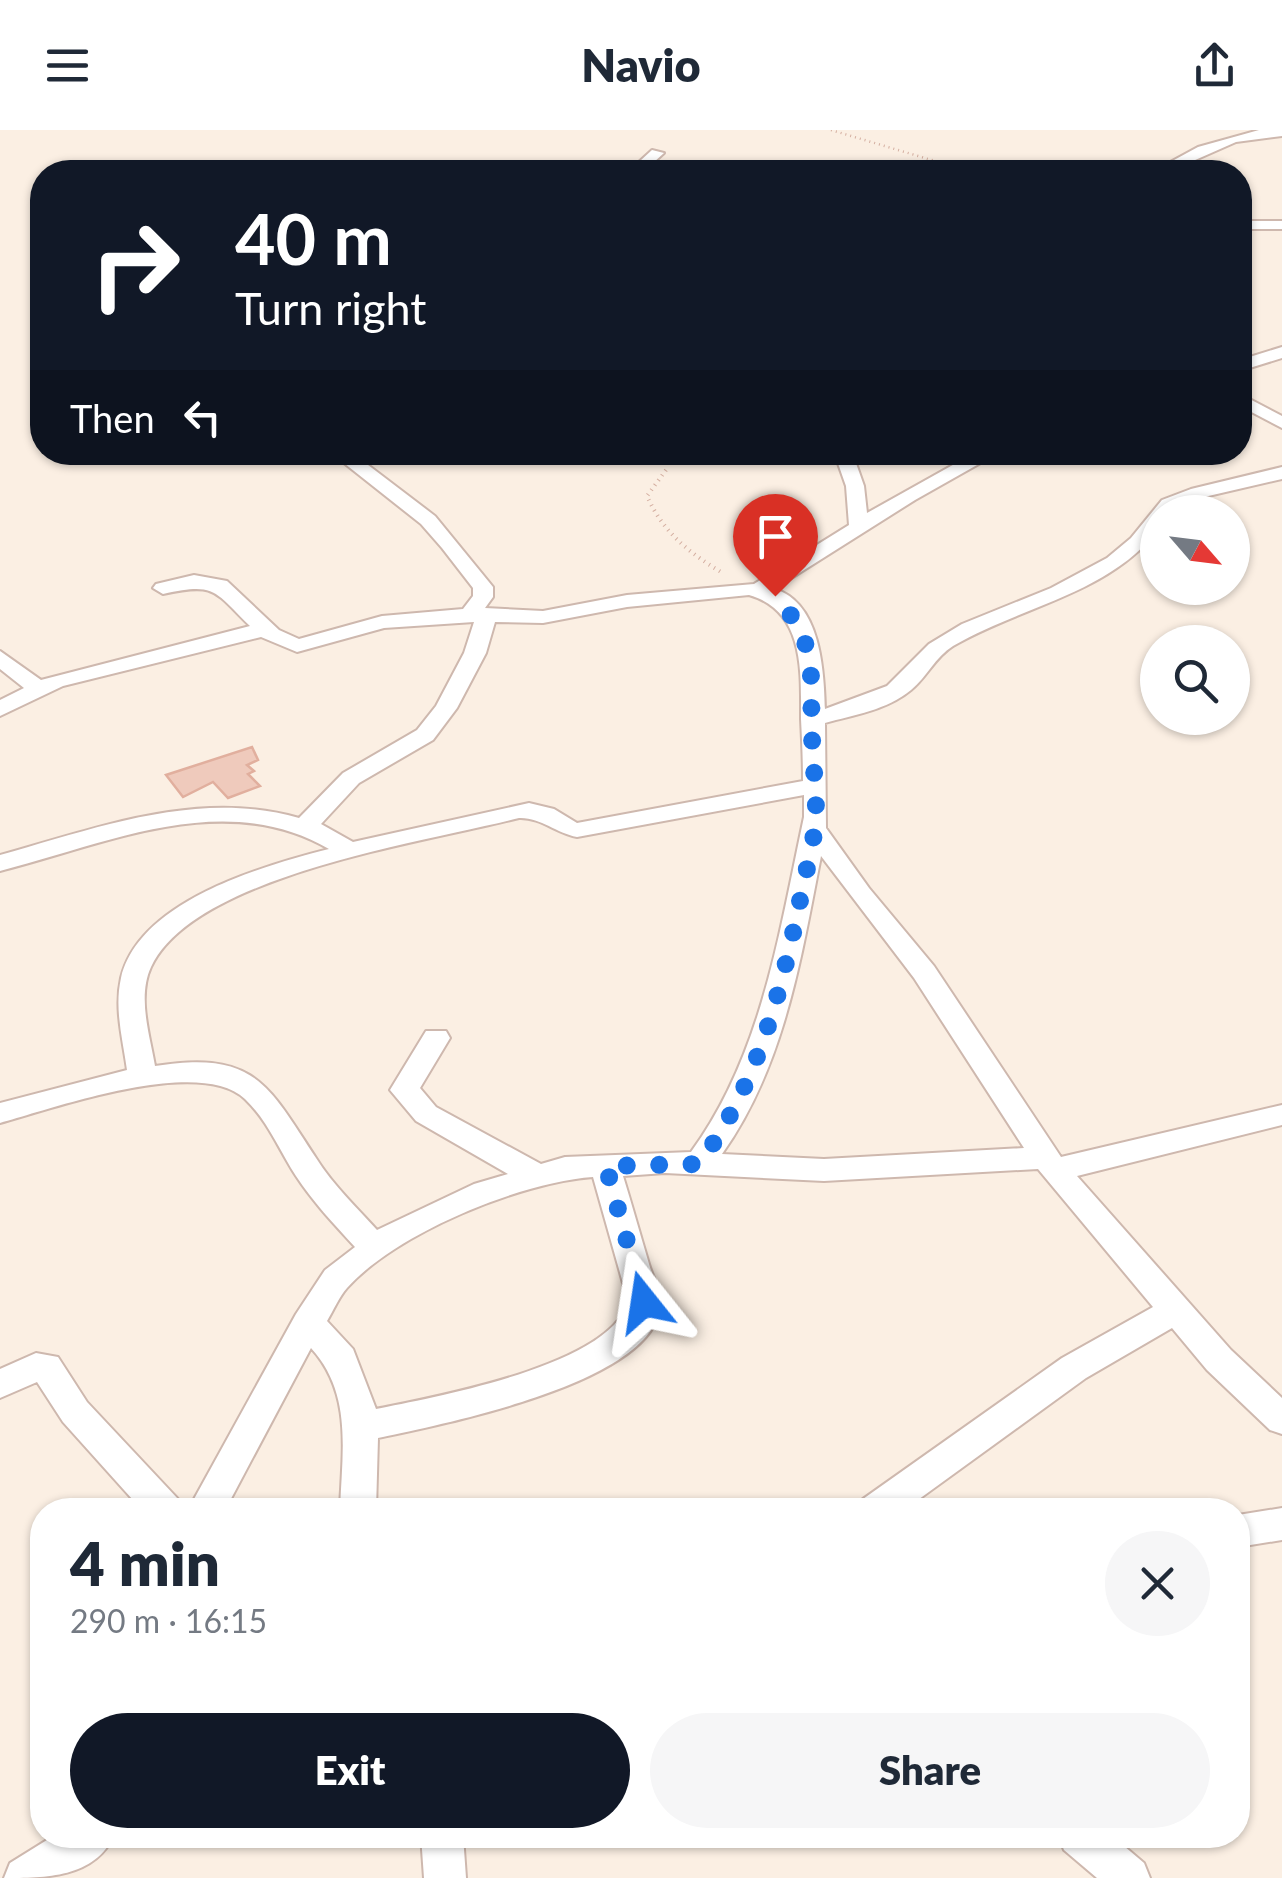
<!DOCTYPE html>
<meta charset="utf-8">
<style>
:root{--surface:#fff;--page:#f6f6f7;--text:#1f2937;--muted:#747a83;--accent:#111827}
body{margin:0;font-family:Lato,sans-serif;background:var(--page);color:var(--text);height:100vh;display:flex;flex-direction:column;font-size:38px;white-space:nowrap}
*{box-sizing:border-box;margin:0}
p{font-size:32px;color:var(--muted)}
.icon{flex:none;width:55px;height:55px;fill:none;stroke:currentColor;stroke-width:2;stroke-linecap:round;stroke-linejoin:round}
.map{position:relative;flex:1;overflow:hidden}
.details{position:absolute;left:30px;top:1368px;width:1220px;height:350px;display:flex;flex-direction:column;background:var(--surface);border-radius:40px;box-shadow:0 2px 8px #0004}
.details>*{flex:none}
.banner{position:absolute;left:30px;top:30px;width:1222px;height:305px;border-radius:40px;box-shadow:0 2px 8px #0004;background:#111827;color:#fff;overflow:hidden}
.needle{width:65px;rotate:118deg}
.tools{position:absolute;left:1140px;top:365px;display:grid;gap:20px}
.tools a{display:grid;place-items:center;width:110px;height:110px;border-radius:50%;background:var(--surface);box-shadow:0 2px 8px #0004;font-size:50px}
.pin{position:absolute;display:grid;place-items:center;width:85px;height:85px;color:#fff;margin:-102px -42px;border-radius:50% 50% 50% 0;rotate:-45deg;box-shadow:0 0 10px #0007}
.pin .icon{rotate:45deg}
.me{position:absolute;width:110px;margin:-55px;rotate:345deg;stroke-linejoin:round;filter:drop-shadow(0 0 8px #0008)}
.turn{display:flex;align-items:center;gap:35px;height:210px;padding:0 40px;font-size:45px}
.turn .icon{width:130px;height:130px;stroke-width:2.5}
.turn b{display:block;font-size:70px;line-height:85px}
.then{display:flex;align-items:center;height:95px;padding:0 40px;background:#0003;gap:20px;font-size:38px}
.round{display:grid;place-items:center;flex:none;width:105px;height:105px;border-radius:52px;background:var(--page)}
.headline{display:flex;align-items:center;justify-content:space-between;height:170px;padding:0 40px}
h1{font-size:60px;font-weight:800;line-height:75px}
.button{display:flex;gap:20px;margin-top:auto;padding:20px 40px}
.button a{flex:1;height:115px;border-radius:60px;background:var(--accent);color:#fff;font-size:40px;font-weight:800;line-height:115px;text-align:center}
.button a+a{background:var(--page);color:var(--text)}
header{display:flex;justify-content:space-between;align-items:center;height:130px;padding:0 40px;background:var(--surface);font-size:45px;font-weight:800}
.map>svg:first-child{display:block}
</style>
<header><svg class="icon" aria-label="menu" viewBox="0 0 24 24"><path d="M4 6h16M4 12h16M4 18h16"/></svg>Navio<svg class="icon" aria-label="share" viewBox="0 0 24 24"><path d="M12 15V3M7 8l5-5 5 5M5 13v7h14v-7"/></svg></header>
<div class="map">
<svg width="1282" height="1748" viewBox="0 0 1282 1748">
<rect width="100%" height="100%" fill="#fbefe3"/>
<!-- building -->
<path fill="#efcabc" stroke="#e1af9e" stroke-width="2.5" d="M252,617L258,630L247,635L254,641L248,644L260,656L228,668L213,652L183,667L166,645Z"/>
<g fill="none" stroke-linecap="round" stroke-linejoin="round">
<!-- minor casing -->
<g stroke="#ceb8ae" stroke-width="4">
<path id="minor" d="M1259,0H1282V6L1236,12L1168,42H1152L1198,17Z
M652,20L664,23L643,42H628Z
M1240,91H1282V99H1240Z
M1282,217V228L1240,241V230Z
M1240,264L1282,286V298L1240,276Z
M330,322H351L435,386L493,457V467L485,478L543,481L627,465L754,454L849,395L846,356L834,322H852L864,356L867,383L976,322H1000L915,370L774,459C821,472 824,542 825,579L887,556L929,514L962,494L1051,458L1107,428L1131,408L1162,370L1191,359L1282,337V349L1204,367L1171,382H1158V400C1107,465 1021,476 953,516C935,527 927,547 911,560C887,580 854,585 825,593L826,698L869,758L934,836L1061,1027L1282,975V995L1077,1046L1231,1220L1282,1268V1304L1270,1300L1207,1240L1172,1198L1086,1248L904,1380H858L863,1369L1062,1228L1153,1177L1038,1039L824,1051L665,1043L623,1046C632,1075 640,1104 649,1134C652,1145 660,1159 660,1171C664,1252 438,1295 378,1308L376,1380H340C342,1322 353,1264 311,1218L225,1380H188L296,1184L325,1140L355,1117C334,1094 313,1072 296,1046C279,1020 268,991 245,969C199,926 55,978 0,993V973L127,940C123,910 114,879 121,848C139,771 262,736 329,719C224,658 107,714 0,741V725C97,698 199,659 299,688L343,643L417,600L436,576L464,523L474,492L384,498L297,522L261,507L63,556L0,586V570L24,558L0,539V521L41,550L250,496C214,461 216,452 163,464L153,458L156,454L194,445L227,451L279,500L299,509L382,486L463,479L473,466V458L442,418L421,394ZM749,465C805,481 801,542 801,589C802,608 803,630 803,651L577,693L554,679L529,673L353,712L321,694L359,653L433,610L457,578L486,523L495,492L543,493L627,477ZM804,665V687C779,803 762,925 691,1022L565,1027L541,1034L436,977L420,958L450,908L446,901H426L390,960L416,991L508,1044L474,1054L377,1100C356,1077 333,1055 316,1028C268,955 255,920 155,936C150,906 137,867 151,837C194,745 426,712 519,688C540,687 556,703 577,707ZM821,726L914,848L1024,1018L824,1029L722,1024C784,937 801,829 821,726ZM593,1047L628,1171C613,1235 435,1267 376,1279L353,1219L327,1191C333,1181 339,1167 347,1158C396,1103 521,1052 593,1047Z
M36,1223L58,1227L87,1272L178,1369L183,1380H142L63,1292L37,1252L0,1268V1239Z
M1282,1378V1410L1238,1417V1385Z
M55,1705H114C95,1748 45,1748 4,1748L10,1733Z
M421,1705H463L466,1748H424Z
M1058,1705H1111L1144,1733L1150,1748H1097L1064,1720Z"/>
</g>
<!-- path-far1 -->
<path stroke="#d4aea0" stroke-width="2.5" stroke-dasharray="1 4" stroke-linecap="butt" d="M831,0L945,34L1008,42"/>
<!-- path -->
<path stroke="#d4aea0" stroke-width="4" stroke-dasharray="1 5" stroke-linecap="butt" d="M666,340L647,366C663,402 688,422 721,442"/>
<!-- minor -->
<use href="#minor" fill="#fff" fill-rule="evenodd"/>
</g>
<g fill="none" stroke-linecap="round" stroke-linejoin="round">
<!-- route -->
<path stroke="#1a73e8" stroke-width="18" stroke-dasharray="0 32.4" d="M644,1172L606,1036L699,1034C758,954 781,862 801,766C806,740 815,710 816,684C816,658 813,633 812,607C809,547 821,515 775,466"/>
</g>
</svg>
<div class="tools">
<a><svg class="needle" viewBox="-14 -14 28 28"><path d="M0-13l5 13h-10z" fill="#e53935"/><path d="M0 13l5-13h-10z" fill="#747a83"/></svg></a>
<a><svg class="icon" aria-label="search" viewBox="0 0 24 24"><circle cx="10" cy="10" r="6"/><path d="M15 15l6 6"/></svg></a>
</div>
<div class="pin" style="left:775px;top:466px;background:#d93025"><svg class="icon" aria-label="arrive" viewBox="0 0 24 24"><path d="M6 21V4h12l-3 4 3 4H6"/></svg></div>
<svg class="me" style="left:644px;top:1172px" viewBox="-20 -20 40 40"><path d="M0-17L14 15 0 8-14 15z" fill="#1a73e8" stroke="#fff" stroke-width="4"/></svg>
<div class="banner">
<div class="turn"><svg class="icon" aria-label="right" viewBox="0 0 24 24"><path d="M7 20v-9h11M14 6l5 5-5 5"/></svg><div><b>40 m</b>Turn right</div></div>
<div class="then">Then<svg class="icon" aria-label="left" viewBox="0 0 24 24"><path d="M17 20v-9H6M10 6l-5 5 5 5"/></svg></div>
</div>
<section class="details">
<div class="headline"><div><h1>4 min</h1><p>290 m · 16:15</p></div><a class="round"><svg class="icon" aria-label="close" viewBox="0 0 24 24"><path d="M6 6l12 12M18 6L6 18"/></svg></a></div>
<div class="button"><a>Exit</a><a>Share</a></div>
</section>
</div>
